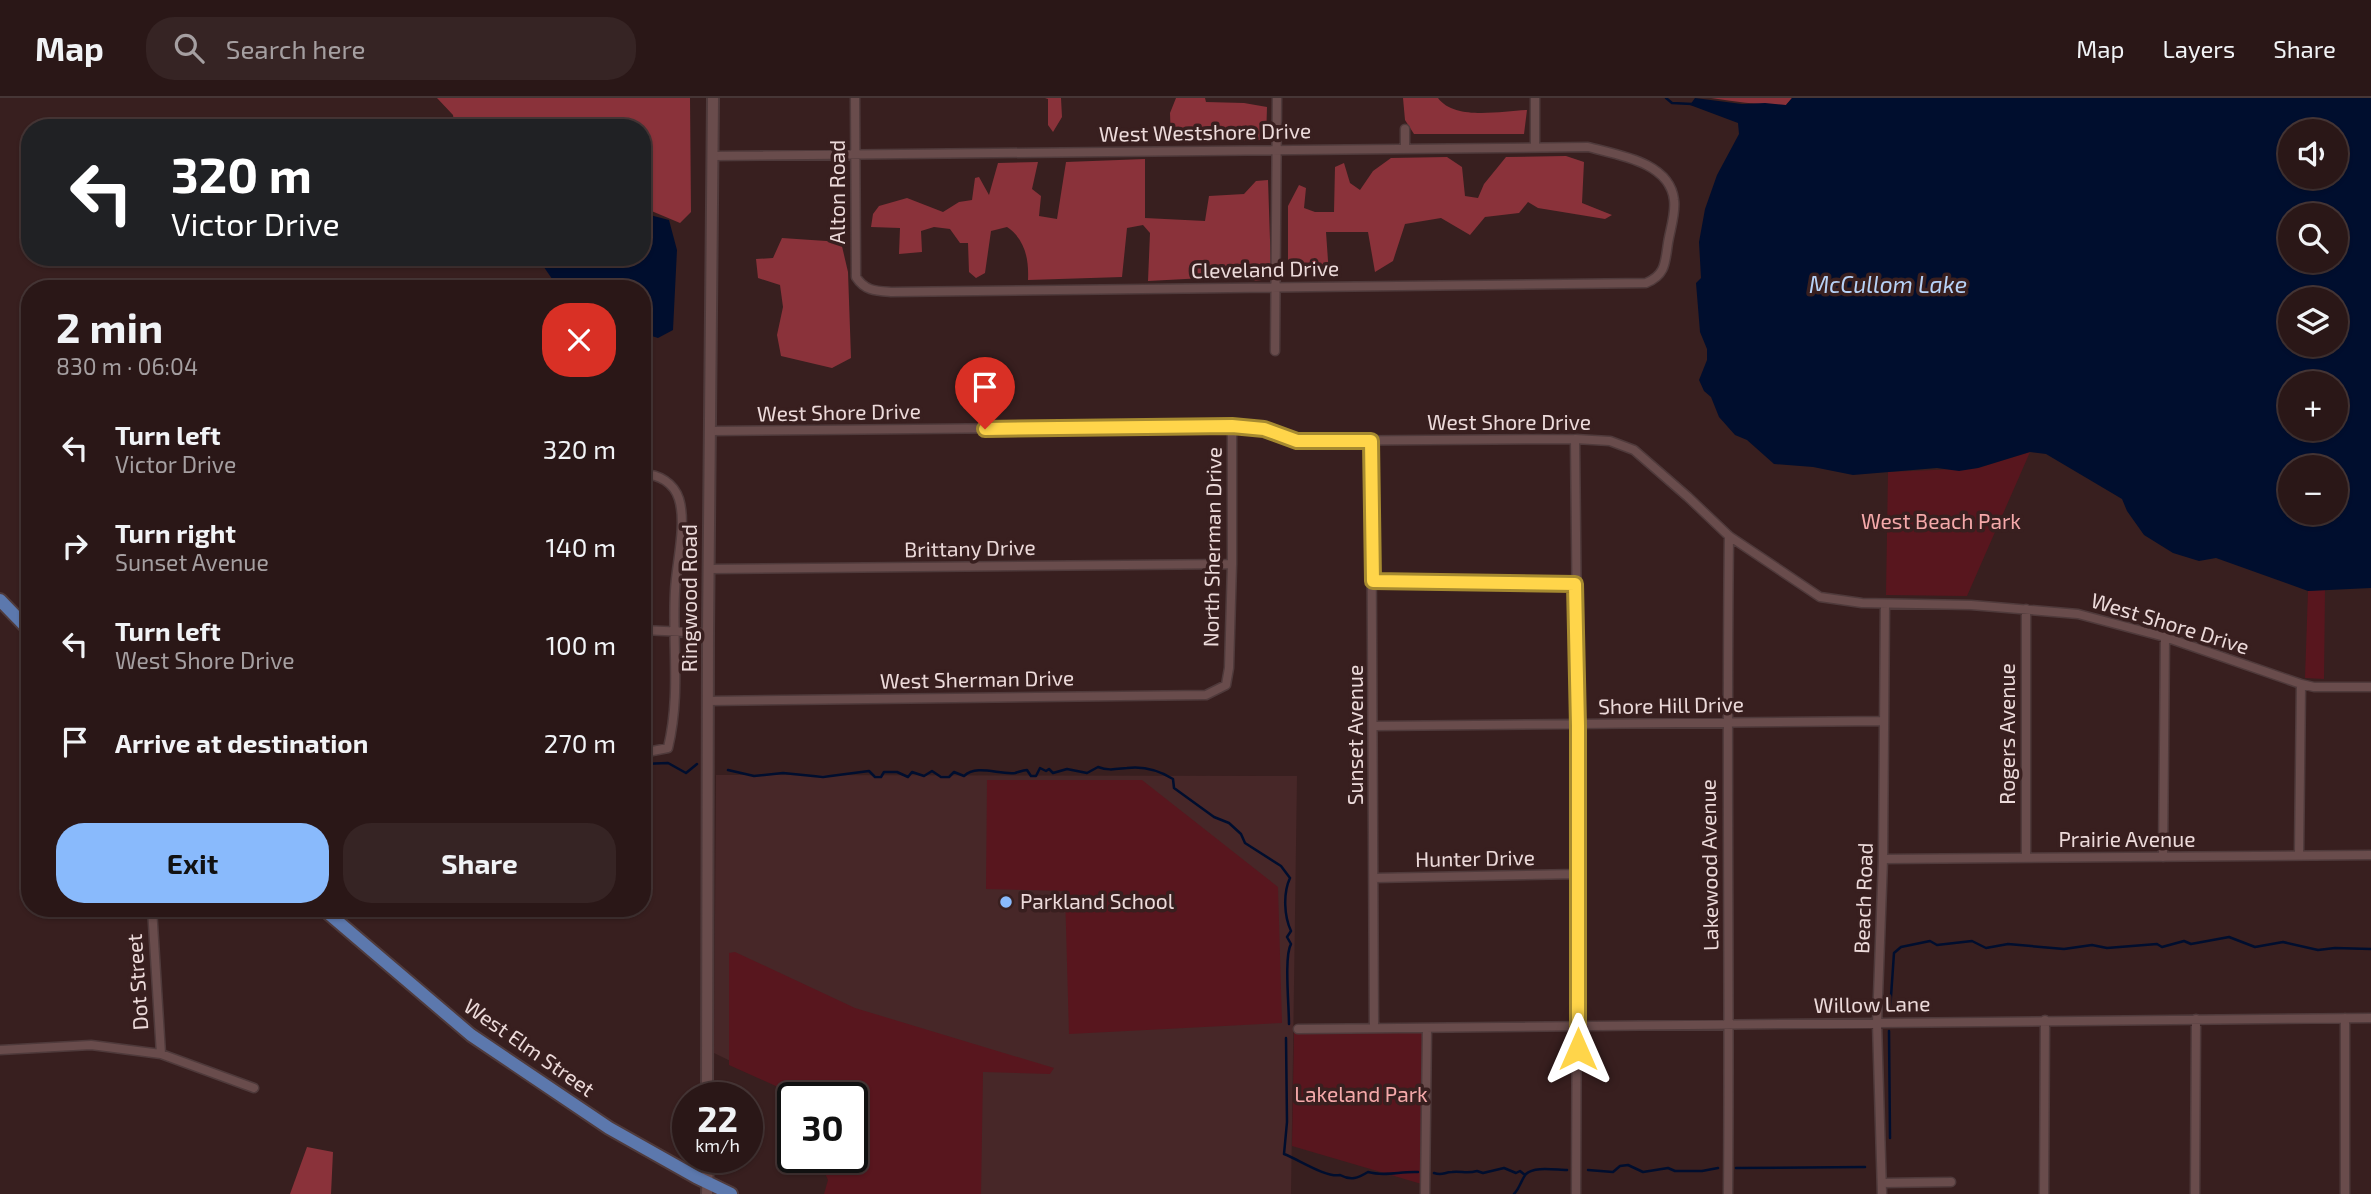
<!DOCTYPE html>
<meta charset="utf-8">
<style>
:root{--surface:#2a1717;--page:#362424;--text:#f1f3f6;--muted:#a59fa1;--line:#463636;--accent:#89bafc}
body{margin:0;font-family:"Exo 2",sans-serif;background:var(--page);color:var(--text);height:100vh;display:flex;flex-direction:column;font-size:26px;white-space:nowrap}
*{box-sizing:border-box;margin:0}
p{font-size:23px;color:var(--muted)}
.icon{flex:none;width:38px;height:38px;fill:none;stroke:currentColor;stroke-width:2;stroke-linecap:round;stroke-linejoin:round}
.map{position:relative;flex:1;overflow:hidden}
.sheet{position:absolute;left:21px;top:182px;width:630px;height:637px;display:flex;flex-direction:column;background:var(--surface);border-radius:28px;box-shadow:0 2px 5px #0004,0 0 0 2px var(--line)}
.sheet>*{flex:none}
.hud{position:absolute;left:21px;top:21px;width:630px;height:147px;border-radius:28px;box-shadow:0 2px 5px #0004,0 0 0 2px var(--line);background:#202124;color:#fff;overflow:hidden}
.buttons{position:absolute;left:2278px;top:21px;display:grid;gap:14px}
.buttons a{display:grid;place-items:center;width:70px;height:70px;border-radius:50%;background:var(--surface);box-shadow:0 2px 5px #0004,0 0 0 2px var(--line);font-size:35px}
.speed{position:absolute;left:672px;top:984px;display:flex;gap:14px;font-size:35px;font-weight:700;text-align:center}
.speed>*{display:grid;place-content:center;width:91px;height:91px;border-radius:50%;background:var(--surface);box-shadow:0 2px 5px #0004,0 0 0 2px var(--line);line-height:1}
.speed small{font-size:18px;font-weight:400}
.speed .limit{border:4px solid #111;border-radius:10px;background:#fff;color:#111}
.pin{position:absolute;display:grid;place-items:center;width:60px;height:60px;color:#fff;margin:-72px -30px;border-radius:50% 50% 50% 0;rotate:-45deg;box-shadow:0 0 7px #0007}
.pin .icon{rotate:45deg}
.me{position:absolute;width:77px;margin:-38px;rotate:0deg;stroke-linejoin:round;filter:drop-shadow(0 0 5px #0008)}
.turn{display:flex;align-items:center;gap:24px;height:147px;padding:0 35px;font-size:32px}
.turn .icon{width:91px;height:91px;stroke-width:2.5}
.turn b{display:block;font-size:49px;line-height:60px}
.round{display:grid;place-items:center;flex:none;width:74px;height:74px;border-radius:28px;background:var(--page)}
.summary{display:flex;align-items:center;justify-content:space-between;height:119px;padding:0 35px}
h1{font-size:42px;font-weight:700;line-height:52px}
.button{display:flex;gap:14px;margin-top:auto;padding:14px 35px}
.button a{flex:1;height:80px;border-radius:28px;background:var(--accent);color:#111;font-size:28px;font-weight:700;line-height:80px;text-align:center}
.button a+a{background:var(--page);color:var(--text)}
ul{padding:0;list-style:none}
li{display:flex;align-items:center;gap:21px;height:98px;padding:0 35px}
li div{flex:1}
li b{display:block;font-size:26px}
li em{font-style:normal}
header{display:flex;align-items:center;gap:42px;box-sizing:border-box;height:98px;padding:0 35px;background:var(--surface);border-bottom:2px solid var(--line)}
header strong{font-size:33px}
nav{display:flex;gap:38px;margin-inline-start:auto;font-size:24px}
.search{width:490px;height:63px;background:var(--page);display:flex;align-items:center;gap:18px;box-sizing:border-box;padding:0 24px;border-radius:28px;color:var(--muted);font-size:26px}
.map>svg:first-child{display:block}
</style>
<header>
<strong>Map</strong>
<div class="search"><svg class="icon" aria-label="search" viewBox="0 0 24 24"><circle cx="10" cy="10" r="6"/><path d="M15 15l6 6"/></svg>Search here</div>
<nav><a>Map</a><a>Layers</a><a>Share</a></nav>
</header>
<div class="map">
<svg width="2371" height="1096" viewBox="0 0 2371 1096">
<rect width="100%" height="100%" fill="#381f1f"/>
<!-- built -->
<path fill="#472728" d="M716,677L1297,678L1291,1096H832L852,1059V999H805L714,955Z"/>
<!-- green -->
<path fill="#58161e" d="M2030,354L1967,498L1886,497L1888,374L1978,370Z
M2325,492L2324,581L2305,580L2308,493Z
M987,682H1142L1278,789L1282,925L1069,936L1065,793L986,791Z
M735,854L855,910L1054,970L1050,976L983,974L981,1096H824L828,1082L823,1071L824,1059H852V999H800L729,967V855Z
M1427,930L1425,1087L1292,1048L1294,931Z"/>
<!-- forest -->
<path fill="#8a323a" d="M437,0H690L691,114L680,125L642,109V30H455L453,17Z
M1045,0H1061L1062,19L1053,34L1048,27V1Z
M1176,0H1205L1206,4L1244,5L1267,9L1266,42L1171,43L1170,15Z
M1403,0H1438C1455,23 1501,13 1527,12L1524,36H1414L1405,22Z
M1711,0H1792L1786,7C1761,7 1736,4 1711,0Z
M1566,58L1584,64L1582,105L1612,117L1605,121L1538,110L1528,104L1519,115L1485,119L1470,137L1441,120L1405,126L1393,163L1375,174L1368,134H1326L1329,177L1288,178V108L1299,87L1306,90L1304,110L1315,114H1334L1335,69L1344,65L1350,85L1360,92L1373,73L1391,60L1447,59L1462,69L1465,98L1478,100L1484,86L1506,59Z
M1145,61V120L1205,123L1209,98L1244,96L1256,83L1268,82L1271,172L1268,181L1255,183L1247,176L1220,175L1204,180L1148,183L1150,135L1143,127L1127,130L1122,179L1028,182C1029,161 1025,141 1007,129L991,133L985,175L976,180L969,174L968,145H960L950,131L934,129L921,133L922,154L899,156L900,130L871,129L873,116L879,108L907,100L943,114L959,104L972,102L975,80L979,79L989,97L998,65L1038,64L1032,91L1041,98L1039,118L1057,121L1066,64Z
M782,140L841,144L848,174L851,260L832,270L781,258L777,237L783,209L780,187L758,180L756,161L773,160Z
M307,1049L333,1054L331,1096H290Z"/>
<!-- water -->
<path fill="#000e2e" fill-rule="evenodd" d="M1695,0L1742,6L1765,5L1786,7L1792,0H2371V490L2308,493L2216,460L2199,463L2173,455L2144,437L2127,413L2122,401L2046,356L2030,354L1978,370L1959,373L1937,370L1853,377L1813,369L1774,366L1747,342L1735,337L1719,319L1711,299L1704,293L1699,282L1707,262V251L1700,234L1696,185L1701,180L1699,144L1705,111L1717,77L1739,36L1738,25L1690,7ZM2291,33H2336V79H2291ZM2291,117H2336V163H2291ZM2291,201H2336V247H2291ZM2291,285H2336V331H2291ZM2291,369H2336V415H2291Z
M642,115L669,122L677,152L673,232L658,240L642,235V191H559L537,159H642Z"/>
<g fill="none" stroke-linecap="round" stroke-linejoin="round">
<!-- stream -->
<path stroke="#000e2e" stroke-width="2.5" d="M1666,0L1672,5L1692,6
M642,666L668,665L686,675L697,666
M728,672L754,678L783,675L823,679L869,673L875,679H881L884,674H897L908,679L912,674L924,678L932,673L941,679H949L954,674L964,678C977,666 999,677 1015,675C1019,674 1023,672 1027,672L1031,678H1036L1040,670L1046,673L1049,671L1053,675L1067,671L1087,675L1098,669C1109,673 1116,671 1127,670C1143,668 1160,673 1173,681L1174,690L1214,719L1229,725L1241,736L1245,745L1281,768L1290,780C1283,795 1284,818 1291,833L1287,839L1291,846C1284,858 1289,907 1289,926
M1890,913L1894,855L1901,849L1930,843L1937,847L1972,843L1986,850L2008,846L2064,851L2092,847L2107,850L2157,846L2162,849L2184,843L2191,846L2229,839L2255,849L2283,844L2318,852L2335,850L2371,851
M1889,933L1890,1040
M1286,940L1287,1024L1284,1056C1298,1061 1326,1080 1340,1077C1351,1083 1358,1080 1368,1074C1386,1079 1400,1073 1418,1074
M1736,1070L1865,1069
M1588,1072L1613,1074L1620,1068L1628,1067L1643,1074L1668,1070L1675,1073H1702L1718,1070
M1434,1075C1443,1078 1444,1074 1452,1074C1462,1073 1467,1076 1477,1073L1483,1075L1504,1070L1516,1075L1520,1073L1525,1077
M1514,1096C1520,1090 1521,1082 1526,1076C1534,1068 1556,1072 1567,1072"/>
<!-- street casing -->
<g stroke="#4f3a3b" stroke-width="11">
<path id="street" d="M1535,0V49
M1405,31V50
M712,58L1588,49C1618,57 1670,64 1674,102C1676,115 1670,132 1668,145C1665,164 1666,177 1646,185L891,194C876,193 865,193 856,179L855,0
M1275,253L1277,0
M711,333L1232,328L1264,331L1297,343L1575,341L1610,343L1634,352L1688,399L1729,438L1820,499L1862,505L1971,507L2078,516L2165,539L2301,586L2314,589H2371
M1575,341L1578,628L1576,1096
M1371,343L1374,930
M642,376C659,376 674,385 679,401C687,427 676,467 675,493C672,548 681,595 668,650L642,655
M709,471L1232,466
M1373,483L1575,486
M642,532L708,535
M709,603L1206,597L1226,587L1229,570L1232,466V328
M1374,628L1884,623
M2299,757L2301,586
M2163,759L2165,539
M2026,760V511
M1883,761L2371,757
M1374,780L1577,776
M152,810L161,956
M1298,931L2371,920
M0,952L91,947L161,956L254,990
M1882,1085L1951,1084
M1425,1096L1427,930
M1728,1096C1730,877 1726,658 1729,438
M1882,1096L1877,925L1883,761L1885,506
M2044,1096L2045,922
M2195,1096L2196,921
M2345,1096V920"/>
</g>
<!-- secondary casing -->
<g stroke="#4f3a3b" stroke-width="14">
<path id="secondary" d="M707,999L708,535L713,0
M707,1096L708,1059"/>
</g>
<!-- primary casing -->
<g stroke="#4f3a3b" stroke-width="16">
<path id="primary" d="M0,502L30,533
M322,810L471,937L609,1030L696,1079L731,1096"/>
</g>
<!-- street -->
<use href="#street" stroke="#694c4c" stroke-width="8"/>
<!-- secondary -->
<use href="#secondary" stroke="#694c4c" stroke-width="10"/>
<!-- primary -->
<use href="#primary" stroke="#5c78ad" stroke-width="12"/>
</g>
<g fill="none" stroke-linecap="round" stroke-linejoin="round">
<!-- route casing -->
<g stroke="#a68a30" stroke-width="18">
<path id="route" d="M985,331L1232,328L1264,331L1297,343H1371L1373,483L1575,486L1578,628V951"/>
</g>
<!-- route -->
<use href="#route" stroke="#ffd54a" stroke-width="12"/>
</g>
<!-- markers -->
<circle fill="#89bafc" stroke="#381f1f" stroke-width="2.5" cx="1006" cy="804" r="7"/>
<g text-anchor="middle" stroke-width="7" stroke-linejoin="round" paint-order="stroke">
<!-- street labels -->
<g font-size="21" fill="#ecdada" stroke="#381f1f">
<text transform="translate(1205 35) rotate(-1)" y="7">West Westshore Drive</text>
<text transform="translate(838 94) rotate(-90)" y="7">Alton Road</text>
<text transform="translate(1265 172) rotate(-1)" y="7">Cleveland Drive</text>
<text transform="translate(839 315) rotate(-1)" y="7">West Shore Drive</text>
<text x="1509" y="332">West Shore Drive</text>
<text transform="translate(1213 449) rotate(-89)" y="7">North Sherman Drive</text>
<text transform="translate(970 451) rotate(-1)" y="7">Brittany Drive</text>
<text transform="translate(690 500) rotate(-90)" y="7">Ringwood Road</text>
<text transform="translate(2170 526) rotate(17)" y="7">West Shore Drive</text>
<text transform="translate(977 582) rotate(-1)" y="7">West Sherman Drive</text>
<text transform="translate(1671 608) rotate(-1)" y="7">Shore Hill Drive</text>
<text transform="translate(2008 636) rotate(-90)" y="7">Rogers Avenue</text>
<text transform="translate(1356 637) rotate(-90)" y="7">Sunset Avenue</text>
<text x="2127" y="749">Prairie Avenue</text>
<text transform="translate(1475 761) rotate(-1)" y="7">Hunter Drive</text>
<text transform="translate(1710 767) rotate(-91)" y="7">Lakewood Avenue</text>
<text transform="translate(1864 800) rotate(-88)" y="7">Beach Road</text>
<text transform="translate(138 884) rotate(-94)" y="7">Dot Street</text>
<text transform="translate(1872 907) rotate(-1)" y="7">Willow Lane</text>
<text transform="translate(529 950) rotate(35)" y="7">West Elm Street</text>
</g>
<!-- park labels -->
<g font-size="21" fill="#f5a9aa" stroke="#381f1f">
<text x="1941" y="431">West Beach Park</text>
<text x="1361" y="1004">Lakeland Park</text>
</g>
<!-- poi labels -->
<g font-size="21" fill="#ecdada" stroke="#381f1f" text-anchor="start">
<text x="1020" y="811">Parkland School</text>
</g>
<!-- water labels -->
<g font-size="23" font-style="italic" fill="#b7d2f7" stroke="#381f1f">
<text x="1888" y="195">McCullom Lake</text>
</g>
</g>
</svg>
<div class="buttons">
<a><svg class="icon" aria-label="sound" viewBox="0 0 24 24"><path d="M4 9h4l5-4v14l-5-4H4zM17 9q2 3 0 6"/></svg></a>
<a><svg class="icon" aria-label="search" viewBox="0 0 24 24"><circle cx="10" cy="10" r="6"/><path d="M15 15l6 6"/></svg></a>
<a><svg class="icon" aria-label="layers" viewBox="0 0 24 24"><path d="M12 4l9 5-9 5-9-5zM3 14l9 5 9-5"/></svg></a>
<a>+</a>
<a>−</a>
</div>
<div class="speed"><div>22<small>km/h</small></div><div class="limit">30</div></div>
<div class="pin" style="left:985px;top:331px;background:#d93025"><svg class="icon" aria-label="arrive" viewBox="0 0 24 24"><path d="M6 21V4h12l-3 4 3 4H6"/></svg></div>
<svg class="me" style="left:1578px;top:951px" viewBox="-20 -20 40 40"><path d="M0-17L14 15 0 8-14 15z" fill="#ffd54a" stroke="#fff" stroke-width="4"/></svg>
<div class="hud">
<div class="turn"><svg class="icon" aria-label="left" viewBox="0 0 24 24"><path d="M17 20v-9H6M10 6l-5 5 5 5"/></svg><div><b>320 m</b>Victor Drive</div></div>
</div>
<section class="sheet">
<div class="summary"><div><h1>2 min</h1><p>830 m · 06:04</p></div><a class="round" style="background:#d93025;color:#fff"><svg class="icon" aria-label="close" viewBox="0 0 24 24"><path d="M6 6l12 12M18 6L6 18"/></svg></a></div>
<ul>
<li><svg class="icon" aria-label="left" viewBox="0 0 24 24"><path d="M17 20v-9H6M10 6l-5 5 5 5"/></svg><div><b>Turn left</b><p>Victor Drive</p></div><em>320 m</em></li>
<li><svg class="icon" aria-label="right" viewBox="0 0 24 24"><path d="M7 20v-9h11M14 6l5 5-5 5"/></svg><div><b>Turn right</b><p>Sunset Avenue</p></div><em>140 m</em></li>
<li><svg class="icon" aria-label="left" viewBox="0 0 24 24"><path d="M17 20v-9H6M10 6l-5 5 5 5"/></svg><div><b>Turn left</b><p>West Shore Drive</p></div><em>100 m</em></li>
<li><svg class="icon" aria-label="arrive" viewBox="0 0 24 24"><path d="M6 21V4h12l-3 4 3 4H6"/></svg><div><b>Arrive at destination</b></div><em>270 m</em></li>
</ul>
<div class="button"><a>Exit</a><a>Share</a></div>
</section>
</div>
